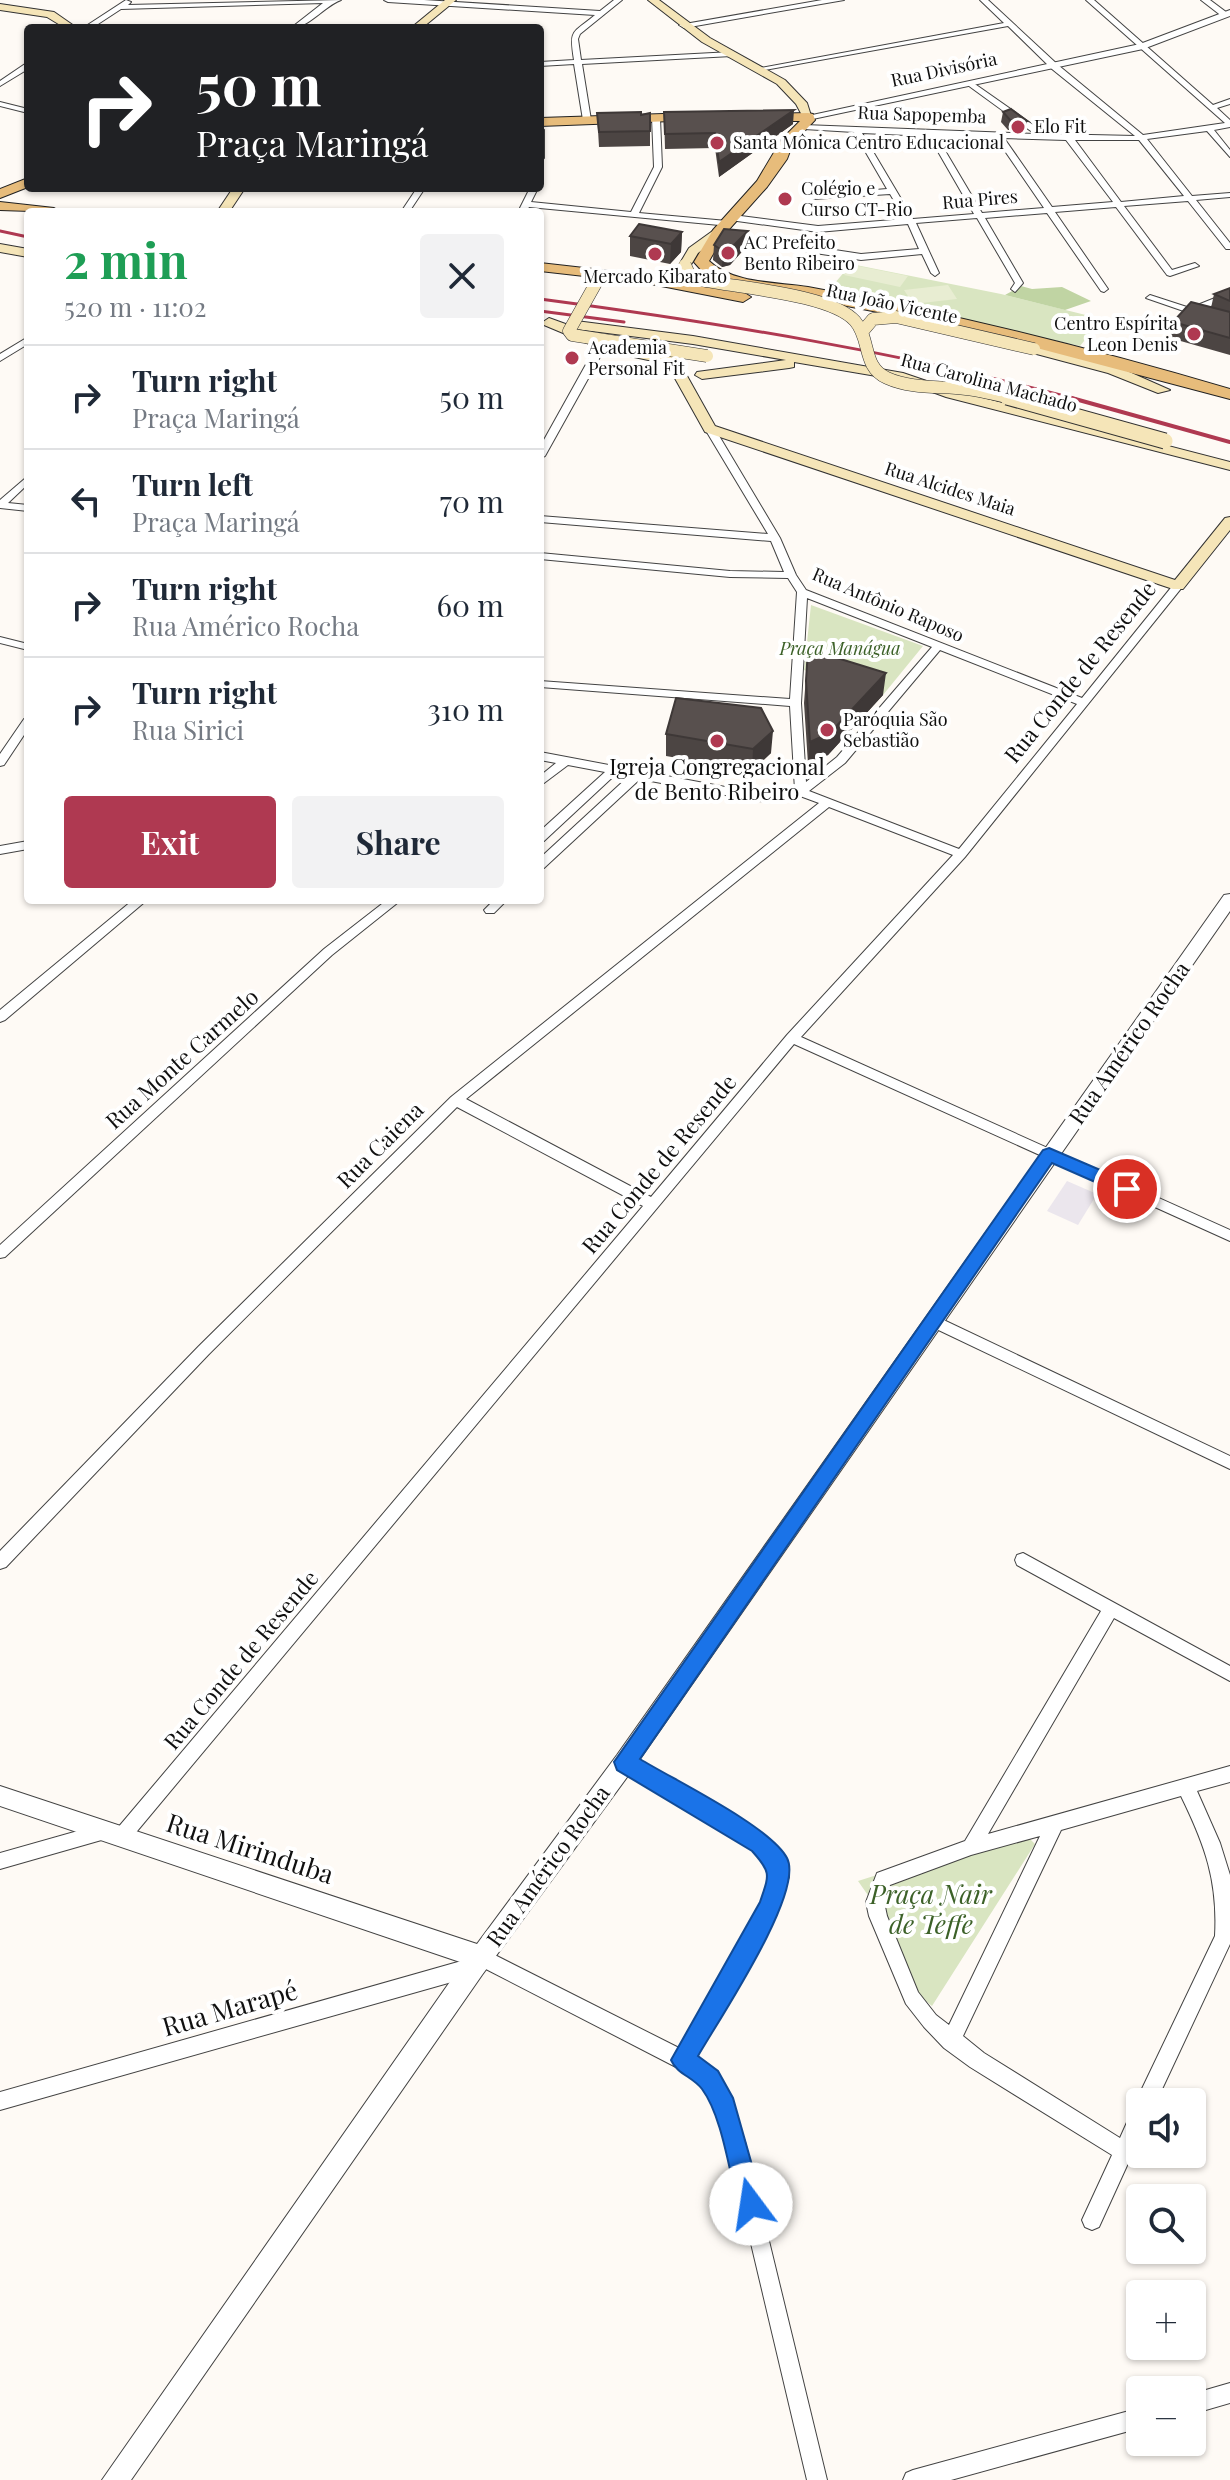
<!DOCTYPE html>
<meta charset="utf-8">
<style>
:root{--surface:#fff;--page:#f2f2f3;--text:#1f2937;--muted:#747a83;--line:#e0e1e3;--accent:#af3951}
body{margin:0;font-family:"Playfair Display",serif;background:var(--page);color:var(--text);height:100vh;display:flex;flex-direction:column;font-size:30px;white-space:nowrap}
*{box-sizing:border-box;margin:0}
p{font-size:26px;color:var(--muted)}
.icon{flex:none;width:44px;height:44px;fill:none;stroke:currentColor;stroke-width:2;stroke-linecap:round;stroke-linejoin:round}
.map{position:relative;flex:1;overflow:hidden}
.panel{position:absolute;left:24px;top:208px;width:520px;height:696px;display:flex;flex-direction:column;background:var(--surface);border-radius:8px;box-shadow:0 2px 6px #0004}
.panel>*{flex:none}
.top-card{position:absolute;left:24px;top:24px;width:520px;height:168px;border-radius:8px;box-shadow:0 2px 6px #0004;background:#202124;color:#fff;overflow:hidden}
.controls{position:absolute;left:1126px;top:2088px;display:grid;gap:16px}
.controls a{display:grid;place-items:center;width:80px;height:80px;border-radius:8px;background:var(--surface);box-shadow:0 2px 6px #0004;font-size:40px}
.pin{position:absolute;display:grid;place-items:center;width:68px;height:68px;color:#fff;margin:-34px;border:4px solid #fff;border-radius:50%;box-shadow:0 2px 8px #0007}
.me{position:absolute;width:88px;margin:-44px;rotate:346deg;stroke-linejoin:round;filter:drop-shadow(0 0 6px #0008)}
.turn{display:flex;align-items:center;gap:28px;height:168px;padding:0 40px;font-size:36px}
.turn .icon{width:104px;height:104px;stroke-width:2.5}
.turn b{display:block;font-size:56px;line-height:68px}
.round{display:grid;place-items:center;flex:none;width:84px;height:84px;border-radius:8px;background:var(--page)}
.head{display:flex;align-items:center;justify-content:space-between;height:136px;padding:0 40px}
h1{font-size:48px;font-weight:700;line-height:60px;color:#1e9e55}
.cta{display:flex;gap:16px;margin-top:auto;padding:16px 40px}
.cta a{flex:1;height:92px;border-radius:8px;background:var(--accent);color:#fff;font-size:32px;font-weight:700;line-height:92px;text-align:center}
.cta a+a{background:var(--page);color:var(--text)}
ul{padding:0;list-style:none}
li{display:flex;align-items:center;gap:24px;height:104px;padding:0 40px;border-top:2px solid var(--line)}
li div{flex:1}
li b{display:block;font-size:30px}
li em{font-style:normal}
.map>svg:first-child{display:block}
</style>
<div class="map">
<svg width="1230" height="2480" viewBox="0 0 1230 2480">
<rect width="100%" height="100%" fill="#fefaf5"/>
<!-- industrial -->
<path fill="#ebe6ed" d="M1067,1181L1097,1194L1078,1225L1047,1211Z"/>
<!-- green -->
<path fill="#d9e5c1" d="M851,264L1001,294L1102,319L1080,346L829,290Z
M811,605L923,646L883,695L804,670Z
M1025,1834L1035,1844L932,2006L910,1988L872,1901L858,1881L968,1846Z"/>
<!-- forest -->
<path fill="#c0d4a3" d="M1021,286L1032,289L1062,287L1091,301L1065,310L1005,295Z"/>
<!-- pitch -->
<path fill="#e8edd2" d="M853,265L908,276L900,287L844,275Z
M948,285L957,299L913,304L904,290Z"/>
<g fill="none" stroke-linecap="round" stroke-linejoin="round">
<!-- minor casing -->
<g stroke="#434343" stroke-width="2">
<path id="minor" d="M126,0L131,2L128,5L341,0C324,6 309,28 291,28L323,3L121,9L92,28H83Z
M384,0H424L600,11L614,0H622L580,34L578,39L581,60L732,52L736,54L732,56L582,64L591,120L587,122L583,120L574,64L540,66V62L574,60C569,29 572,34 595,15L388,2Z
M980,0H988L1058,65L1143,135L1225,123L1086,0H1094L1213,105L1230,99V104L1217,108L1230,120V127L1214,130L1230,150V157L1207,131L1147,139L1192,196L1230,193V197L1196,200L1230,243V249H1226L1188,201L1124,206L1172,270L1195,263L1199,266L1170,276L1167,275L1116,207L1055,212L1108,289L1104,292L1101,291L1047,213L985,218L1023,283L1015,292L1011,289L1015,283L977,218L916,223L939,273L935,276L931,273L922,254L861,260L789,249L785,246L789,243L861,254L919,249L908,224L818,232L730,220L729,218L733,215L818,226L905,219L890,194L813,199V195H816L887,189L854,132L804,129L800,127L804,125L1035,134L969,86L968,84L972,82L1046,134L1135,136L1052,69L1008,26L759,71L755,69L1004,23ZM862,133L929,136L974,214L913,219ZM937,137L996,138L1044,208L982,213ZM1004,138L1066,140L1113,202L1052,207ZM1075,140H1139L1184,196L1121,202Z
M1201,0H1210L1230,15L1223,17Z
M25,64H28V69L0,86V81Z
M0,102L28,109V113L0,106Z
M656,116L660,118L662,167L639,213L727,221L731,224L730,226L529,207L526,212H518L530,188H538L531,202L631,212L654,167L652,118Z
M540,128L544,130V158L540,160Z
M417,188H425L409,212H401Z
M1230,292V298L1199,311L1230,321V327L1146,298L1150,295L1190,308Z
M28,337V344L0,361V354Z
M597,341L605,343L599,359L545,456L540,459V447L589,359Z
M707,427L715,429L780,538L796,575L806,590L1082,698L1174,584H1182L1183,586L965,857L801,1037L1230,1230V1241L794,1044L128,1842L122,1844L116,1842L113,1836L116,1830L643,1206L457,1107L209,1354L6,1567L0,1569V1551L199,1346L451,1097L819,803L800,796L776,802L757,801L640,779L544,868L540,869V858L629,776L616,774L544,841L540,842V831L605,772L568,765L540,786V776L556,763L540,760V752L757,793L776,794L795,790L790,706L540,687V681L790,699L797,592L788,578L730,577L540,559V553L730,571L784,572L771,541L540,522V516L768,534L705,429ZM807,598L932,647L837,757L806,782L801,703ZM940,650L1077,704L959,849L809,791L845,763ZM829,807L953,855L787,1035L651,1197L466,1099Z
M28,476V484L8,503L28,505V511L0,508V500Z
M0,637L28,644V650L0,643Z
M28,718V729L4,765L0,766V754L24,719Z
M28,841V849L0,854V846Z
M133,900H147L5,1020L0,1022V1010Z
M387,900H401L332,955L5,1257L0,1258V1245L324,949Z
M494,900H507L494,913H486L484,910Z
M933,1315L1230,1456V1469L928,1325L926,1321L928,1317Z
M1023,1553L1230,1666V1681L1114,1618L988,1834L1230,1766V1782L1197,1791L1220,1843L1230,1875V1944L1156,2102H1140V2137L1099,2227L1092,2230L1085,2227L1082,2220L1112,2155L970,2067L944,2048L924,2027L906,2004L869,1916L866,1902L877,1873L965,1841L1101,1611L1017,1565L1015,1560L1017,1555ZM1181,1796C1205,1845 1218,1881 1215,1936L1139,2095L1137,2102L1139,2107L1133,2109L1120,2138L984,2053L963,2036L1061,1830ZM1040,1836L949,2025L936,2015L918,1992L887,1916L884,1902L890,1885L971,1855Z
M625,1754L766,1837L787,1863L789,1877L776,1913L695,2057L717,2072L731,2100L745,2142L827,2480H807L727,2142L716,2111L703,2086L676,2067L482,1967L479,1973L473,1976L0,2110V2092L472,1958L475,1951L481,1948L679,2048L762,1903C772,1874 775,1872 754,1849L619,1768L617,1762L619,1756Z
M106,1823L112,1825L115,1831L112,1837L0,1869V1853Z
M1230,2383V2403L1192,2414V2394Z
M1140,2408V2428L951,2480H903L906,2473L913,2470Z"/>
</g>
<!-- tertiary casing -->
<g stroke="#434343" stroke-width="2">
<path id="tertiary" d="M822,0H844L684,28L679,25Z
M1230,10V16L1143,49L808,120L803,117L1140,44Z
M1230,894V911L633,1769L482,1975L131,2480H102L463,1963L0,1806V1786L477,1944L617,1755L1224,895Z"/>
</g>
<!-- secondary casing -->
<g stroke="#323232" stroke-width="2">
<path id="secondary" d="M445,0H456L422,28H411Z
M648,0H659L710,38L785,80L807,103L812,119H804L796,104L777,84L702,42Z
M0,4L54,12L77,28H65L47,17L0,10Z
M233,188H245L229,212H217Z
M714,230L724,233L698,253L689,268H681L679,265L689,248Z
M0,244L28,249V257L0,252Z
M549,318L571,326L576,321L693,336L903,373L956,391L1230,462V470L946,397L900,380L794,362V367L789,368L702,379L695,375L697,372L786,360L693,344L576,329L615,345L677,358L715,426L1175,580L1225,518L1230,517V530L1183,589H1173L705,432L667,364L606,351L544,325L543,322Z
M1034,345L1118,367L1170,390L1158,393L1108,373L1029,352L1028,349Z"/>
</g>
<!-- primary casing -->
<g stroke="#212121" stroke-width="2">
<path id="primary" d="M694,113L701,117L699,120L540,126V118Z
M757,114L808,113L813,114L815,120L793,143L787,159L767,187L724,235L709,261C733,284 777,282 808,287C951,313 1091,348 1230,389V399L965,329L728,283L703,272L694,262L713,230L757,181L782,139L800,121H762L755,117Z
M28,178V187L0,198V189Z
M0,202L54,208L61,212L0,210Z
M540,263L646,275L743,292L751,297L743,302L646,283L540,271Z"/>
</g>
<!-- minor -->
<use href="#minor" fill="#fff" fill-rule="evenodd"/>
<!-- tertiary -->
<use href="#tertiary" fill="#fff" fill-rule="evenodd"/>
<!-- secondary -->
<use href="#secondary" fill="#f5e5b8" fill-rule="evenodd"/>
<!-- primary -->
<use href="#primary" fill="#e7bc7b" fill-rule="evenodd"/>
<!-- rail-far1 -->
<path stroke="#af3951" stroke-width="3" d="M0,231L28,237
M540,299C720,323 900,352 1076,399
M540,311L624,322"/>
<!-- rail -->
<path stroke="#af3951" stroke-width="4" d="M1068,397L1230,442"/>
<!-- secondary-bridge-far1 casing -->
<g stroke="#323232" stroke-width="13" stroke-linecap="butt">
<path id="secondary-bridge-far1" d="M685,265L689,274L701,280C738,288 831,294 855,321C871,339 862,367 887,378C911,389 940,386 966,389C983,391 999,395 1015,399
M596,283L569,331L572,335L707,356
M862,332L873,319L896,317L1034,349"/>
</g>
<!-- secondary-bridge casing -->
<g stroke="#323232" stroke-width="17" stroke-linecap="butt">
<path id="secondary-bridge" d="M1007,397L1165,441"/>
</g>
<!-- secondary-bridge-far1 -->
<use href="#secondary-bridge-far1" stroke="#f5e5b8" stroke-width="12"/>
<!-- secondary-bridge -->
<use href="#secondary-bridge" stroke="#f5e5b8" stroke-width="15"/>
</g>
<!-- wall -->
<path fill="#4c4543" d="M664,112L793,124L719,177L715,148L665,149Z
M1003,112L1027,121L1025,131L1008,130L1001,122Z
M597,113L641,115L650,131V146L599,147Z
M682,232L681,252L670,264L630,256V236Z
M714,245L747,246L730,265L722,267L713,260Z
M1230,288V355L1170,338L1173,322L1211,308L1214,294Z
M808,649L883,695L828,755L808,764L804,703Z
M676,698L771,753L752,771L666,756V734Z"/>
<!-- shaded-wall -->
<path fill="#3e3837" d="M794,110L793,124L719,177V162Z
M748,231L747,246L730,265L722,267L723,251Z
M682,232L681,252L670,264L671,244Z
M886,673L883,695L828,755L808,764L810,742Z
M773,731L771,753L752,771L753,749Z"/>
<!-- building -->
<path fill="#58504e" stroke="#3e3837" stroke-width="2" d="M1011,109L1027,121L1010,120L1003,112Z
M794,110L719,162L715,133L665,134L664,112Z
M641,112V115L650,113V131L599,132L597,113Z
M639,224L682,232L671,244L630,236Z
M724,229L748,231L730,249L723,251L714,245Z
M1230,288V301L1214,294Z
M1191,302L1230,312V338L1173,322Z
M808,649L886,673L830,733L810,742L806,681Z
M676,698L761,708L773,731L753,749L666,734Z"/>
<!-- route -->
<path fill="#1a73e8" stroke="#114b97" stroke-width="2" d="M1049,1148L1133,1184L1136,1189L1127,1196L1052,1163L640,1759C674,1780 770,1826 787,1858C805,1892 718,2021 698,2056L718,2071L733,2098L763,2204L759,2212L751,2216L742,2212L738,2204C729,2171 722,2116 702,2089C693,2077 677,2074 671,2060L760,1902C769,1875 772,1873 752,1851L617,1770L614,1762L1043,1150Z"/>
<!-- markers -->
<g fill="#af3951" stroke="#fff" stroke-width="3">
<circle cx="1018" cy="127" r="8"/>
<circle cx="717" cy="143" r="8"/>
<circle cx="785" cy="199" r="8"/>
<circle cx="728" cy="253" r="8"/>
<circle cx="655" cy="254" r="8"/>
<circle cx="1194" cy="334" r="8"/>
<circle cx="572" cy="358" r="8"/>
<circle cx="827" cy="730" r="8"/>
<circle cx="717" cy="741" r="8"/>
</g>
<g text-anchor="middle" stroke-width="8" stroke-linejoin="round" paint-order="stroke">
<!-- far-street labels -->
<g font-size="18" fill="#101010" stroke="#fff">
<text transform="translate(944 70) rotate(-12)" y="6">Rua Divisória</text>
<text transform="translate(922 115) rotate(2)" y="6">Rua Sapopemba</text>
<text transform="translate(980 200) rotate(-5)" y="6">Rua Pires</text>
<text transform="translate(892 304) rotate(12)" y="6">Rua João Vicente</text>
<text transform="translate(989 383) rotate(15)" y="6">Rua Carolina Machado</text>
<text transform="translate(950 489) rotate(18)" y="6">Rua Alcides Maia</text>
<text transform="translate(888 605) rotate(23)" y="6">Rua Antônio Raposo</text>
</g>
<!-- far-poi labels -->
<g font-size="18" fill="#101010" stroke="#fff" text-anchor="start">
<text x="1034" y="133">Elo Fit</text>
<text x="733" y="149">Santa Mônica Centro Educacional</text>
<text x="801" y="195">Colégio e<tspan x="801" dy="21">Curso CT-Rio</tspan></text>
<text x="744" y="249">AC Prefeito<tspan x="744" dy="21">Bento Ribeiro</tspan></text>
<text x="655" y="283" text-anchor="middle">Mercado Kibarato</text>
<text x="1178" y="330" text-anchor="end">Centro Espírita<tspan x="1178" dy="21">Leon Denis</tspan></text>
<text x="588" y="354">Academia<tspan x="588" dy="21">Personal Fit</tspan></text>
<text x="843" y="726">Paróquia São<tspan x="843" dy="21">Sebastião</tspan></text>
</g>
<!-- far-park labels -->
<g font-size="18" font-style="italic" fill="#3c6128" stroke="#fff">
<text x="840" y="655">Praça Manágua</text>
</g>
<!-- street labels -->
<g font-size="22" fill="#101010" stroke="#fff">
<text transform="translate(1080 672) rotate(-51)" y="8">Rua Conde de Resende</text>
<text transform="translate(1129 1043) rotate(-55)" y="8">Rua Américo Rocha</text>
<text transform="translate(182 1059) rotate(-42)" y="8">Rua Monte Carmelo</text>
<text transform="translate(380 1145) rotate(-45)" y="8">Rua Caiena</text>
<text transform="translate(659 1164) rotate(-50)" y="8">Rua Conde de Resende</text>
<text transform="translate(241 1660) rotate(-50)" y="8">Rua Conde de Resende</text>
<text transform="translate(548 1866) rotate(-54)" y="8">Rua Américo Rocha</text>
</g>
<!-- poi labels -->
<g font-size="22" fill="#101010" stroke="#fff">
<text x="717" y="775">Igreja Congregacional<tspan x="717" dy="25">de Bento Ribeiro</tspan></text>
</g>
<!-- near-street labels -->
<g font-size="26" fill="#101010" stroke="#fff">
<text transform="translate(250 1849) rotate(18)" y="9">Rua Mirinduba</text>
<text transform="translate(230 2009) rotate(-16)" y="9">Rua Marapé</text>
</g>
<!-- near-park labels -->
<g font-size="26" font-style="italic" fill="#3c6128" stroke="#fff">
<text x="931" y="1904">Praça Nair<tspan x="931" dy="30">de Teffe</tspan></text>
</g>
</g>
</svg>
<div class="controls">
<a><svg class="icon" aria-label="sound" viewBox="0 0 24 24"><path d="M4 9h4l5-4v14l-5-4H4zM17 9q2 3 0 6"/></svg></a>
<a><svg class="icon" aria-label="search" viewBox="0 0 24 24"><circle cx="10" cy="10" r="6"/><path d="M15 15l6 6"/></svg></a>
<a>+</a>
<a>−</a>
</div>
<div class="pin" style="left:1127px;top:1189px;background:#d93025"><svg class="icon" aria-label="arrive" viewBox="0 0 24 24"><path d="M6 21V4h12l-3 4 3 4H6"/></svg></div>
<svg class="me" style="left:751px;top:2204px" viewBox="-20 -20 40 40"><circle r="19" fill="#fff"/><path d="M0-13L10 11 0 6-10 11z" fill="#1a73e8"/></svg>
<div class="top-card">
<div class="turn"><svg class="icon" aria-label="right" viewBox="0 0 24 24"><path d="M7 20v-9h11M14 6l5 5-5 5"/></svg><div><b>50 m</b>Praça Maringá</div></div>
</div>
<section class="panel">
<div class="head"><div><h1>2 min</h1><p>520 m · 11:02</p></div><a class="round"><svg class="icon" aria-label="close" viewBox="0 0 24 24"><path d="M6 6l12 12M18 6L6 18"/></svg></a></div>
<ul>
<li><svg class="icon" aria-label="right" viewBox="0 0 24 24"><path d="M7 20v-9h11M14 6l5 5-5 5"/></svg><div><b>Turn right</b><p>Praça Maringá</p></div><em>50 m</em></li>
<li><svg class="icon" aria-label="left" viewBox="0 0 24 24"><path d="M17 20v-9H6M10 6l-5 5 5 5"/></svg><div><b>Turn left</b><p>Praça Maringá</p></div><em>70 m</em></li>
<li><svg class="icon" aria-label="right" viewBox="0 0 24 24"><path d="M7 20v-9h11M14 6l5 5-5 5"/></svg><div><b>Turn right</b><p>Rua Américo Rocha</p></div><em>60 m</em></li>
<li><svg class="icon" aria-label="right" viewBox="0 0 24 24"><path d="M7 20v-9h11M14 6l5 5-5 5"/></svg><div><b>Turn right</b><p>Rua Sirici</p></div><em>310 m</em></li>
</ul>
<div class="cta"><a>Exit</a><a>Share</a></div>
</section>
</div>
